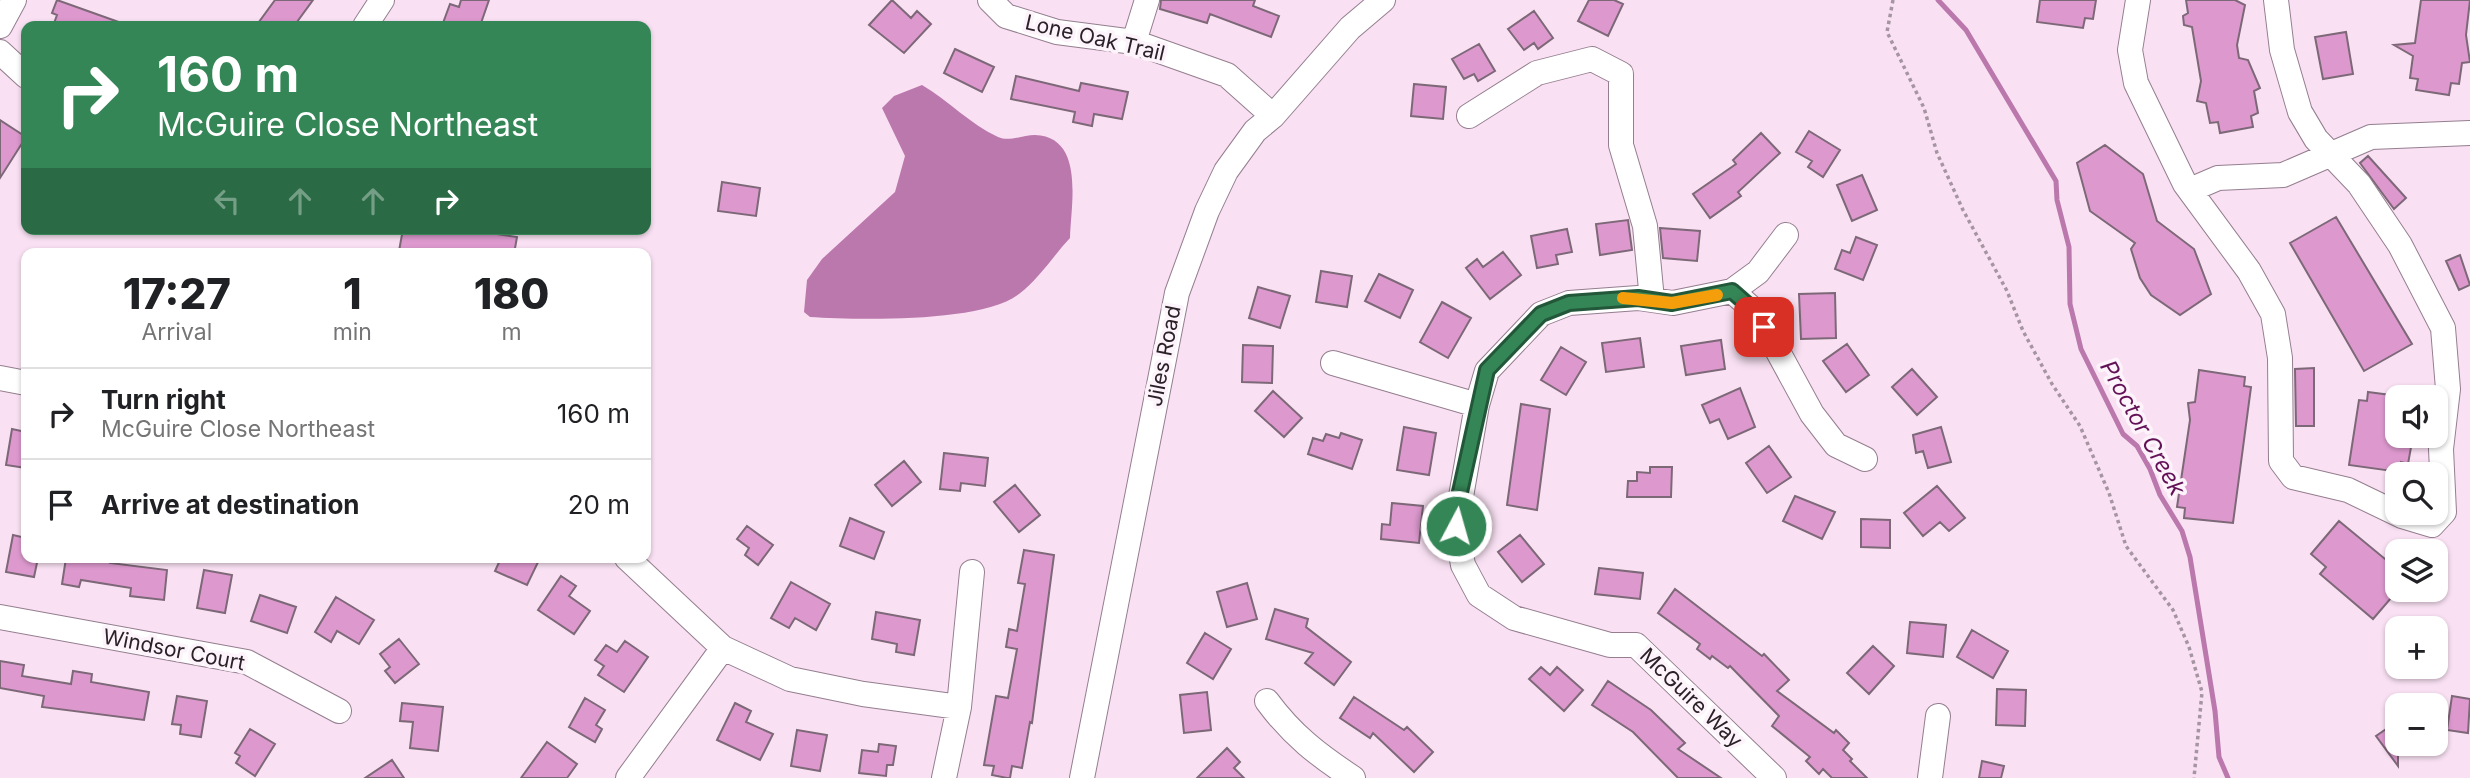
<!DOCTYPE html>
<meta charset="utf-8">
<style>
:root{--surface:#fff;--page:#f2f2f2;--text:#202124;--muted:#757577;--line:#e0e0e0}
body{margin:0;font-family:Inter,sans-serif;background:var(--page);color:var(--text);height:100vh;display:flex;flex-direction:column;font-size:26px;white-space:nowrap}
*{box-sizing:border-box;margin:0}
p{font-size:23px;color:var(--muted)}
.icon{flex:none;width:38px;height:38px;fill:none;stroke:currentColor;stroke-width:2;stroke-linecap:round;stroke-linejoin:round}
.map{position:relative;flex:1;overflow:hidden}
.drawer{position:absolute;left:21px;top:248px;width:630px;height:315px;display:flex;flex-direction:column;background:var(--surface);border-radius:14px;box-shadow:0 2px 5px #0004}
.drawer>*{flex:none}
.hud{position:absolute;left:21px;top:21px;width:630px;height:214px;border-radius:14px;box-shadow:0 2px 5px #0004;background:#358657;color:#fff;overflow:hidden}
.buttons{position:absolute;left:2385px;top:385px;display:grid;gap:14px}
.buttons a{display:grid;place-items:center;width:63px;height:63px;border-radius:14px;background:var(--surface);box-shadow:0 2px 5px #0004;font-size:35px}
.pin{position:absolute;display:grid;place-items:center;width:60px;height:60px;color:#fff;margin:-30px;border-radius:14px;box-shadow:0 4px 10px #0006}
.me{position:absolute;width:77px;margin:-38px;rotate:6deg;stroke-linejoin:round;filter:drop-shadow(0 0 5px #0008)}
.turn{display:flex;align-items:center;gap:24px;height:147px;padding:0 21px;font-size:32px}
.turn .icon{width:91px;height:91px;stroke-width:2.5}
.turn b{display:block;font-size:49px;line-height:60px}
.lanes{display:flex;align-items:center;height:66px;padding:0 21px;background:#0003;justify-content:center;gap:35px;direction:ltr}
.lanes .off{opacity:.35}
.eta{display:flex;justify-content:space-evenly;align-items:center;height:119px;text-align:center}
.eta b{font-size:42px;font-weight:800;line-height:49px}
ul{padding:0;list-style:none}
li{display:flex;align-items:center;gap:21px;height:91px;padding:0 21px;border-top:2px solid var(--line)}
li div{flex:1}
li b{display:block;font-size:26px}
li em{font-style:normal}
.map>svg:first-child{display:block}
</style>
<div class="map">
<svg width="2470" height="778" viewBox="0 0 2470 778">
<rect width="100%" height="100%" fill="#f9e1f3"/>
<!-- water -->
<path fill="#ba78ac" d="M922,85C949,101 970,124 998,137C1009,142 1023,135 1035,135C1085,137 1071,204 1070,238C1054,255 1038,280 1019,294C982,323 858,320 810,317L804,312L807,280L822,259L895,192L905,156L882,108L894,96Z"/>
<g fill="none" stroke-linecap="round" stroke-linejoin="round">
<!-- stream -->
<path stroke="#ba78ac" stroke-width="5" d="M1938,0L1966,30L2056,181L2057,200L2069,247L2070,304L2081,349L2123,434L2137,446L2150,469L2160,495L2182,531L2190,557L2215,711L2219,757L2228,778"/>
</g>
<!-- building -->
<path fill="#dd99ce" stroke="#7d6878" stroke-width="2" d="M57,0L127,25L126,26H53L57,15L52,13Z
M275,0H313L294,26H256Z
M461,0H489L480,26L443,23L450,4L459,7Z
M892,0L911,18L917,11L931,24L904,53L869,25Z
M1161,0H1255L1253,6L1279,16L1271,37L1210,14L1207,23L1160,9Z
M1589,0H1614L1623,4L1608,36L1578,21Z
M2040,0H2096L2093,19L2085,18L2083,28L2037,22Z
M2186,0H2235L2245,5L2237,45L2239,58L2248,60L2260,88L2254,91L2258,113L2251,116L2253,127L2220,133L2218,122L2210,123L2206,103L2197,101L2201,81L2192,27L2184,25L2183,16L2188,13Z
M2421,0H2470L2466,35L2470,62L2462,63L2459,84L2451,83L2449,95L2416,90L2418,79L2410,78L2413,56L2394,45L2415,43Z
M1534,11L1553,38L1538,49L1534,43L1524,50L1508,29Z
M2346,32L2353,74L2323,79L2315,37Z
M1479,44L1495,71L1478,81L1474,74L1464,79L1452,59Z
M955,49L994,67L982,92L944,73Z
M1016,76L1079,91L1081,83L1128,92L1122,119L1094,114L1092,126L1073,122L1075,112L1011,99Z
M1414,84L1446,87L1443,119L1411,116Z
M0,120L26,137L0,178Z
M1809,131L1840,150L1823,177L1808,167L1812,161L1796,152Z
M1761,133L1780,153L1738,192L1741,196L1710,218L1693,194L1736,164L1733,160Z
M2105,145L2143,174L2157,221L2194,249L2211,294L2180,315L2151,295L2140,278L2131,249L2135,243L2090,211L2077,163Z
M2368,156L2406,198L2394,209L2360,163Z
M1862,175L1877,210L1852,221L1837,185Z
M722,182L760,188L756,216L718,211Z
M2336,217L2412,344L2364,371L2290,243Z
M1628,220L1632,250L1600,255L1596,224Z
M1660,228L1700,231L1697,261L1663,258Z
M403,229H463L517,237L514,254H416L399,251Z
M1567,229L1572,252L1556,255L1558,264L1537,268L1531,236Z
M1856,237L1877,245L1863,280L1835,269L1842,250L1850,253Z
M1503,252L1521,275L1490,299L1466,268L1477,259L1483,267Z
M2460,255L2470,285L2459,290L2446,261Z
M1321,271L1352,276L1347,307L1316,302Z
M1379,274L1413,290L1400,318L1365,301Z
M1258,287L1290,296L1280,328L1249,318Z
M1835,293L1836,338L1801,339L1799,294Z
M1442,302L1471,318L1448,358L1420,342Z
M1640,338L1644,367L1606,372L1602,343Z
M1721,340L1725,369L1686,375L1681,346Z
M1847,344L1869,375L1846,392L1823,361Z
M1243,345L1273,346L1272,383L1242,382Z
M1561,347L1586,362L1566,395L1541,380Z
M2314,368V426H2296L2295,369Z
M1912,369L1937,397L1917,415L1892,387Z
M2199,370L2245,377L2244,386L2251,387L2233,523L2184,518L2185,508L2177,507L2190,420L2188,403L2195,402Z
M1740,388L1755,427L1728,439L1719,419L1710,423L1702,405Z
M1273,391L1302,418L1284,437L1255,411Z
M2368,392L2398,396V436H2413L2408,464L2401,462L2399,472L2349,465L2359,400L2367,401Z
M1521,404L1550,409L1537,510L1507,505Z
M1404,427L1436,433L1429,475L1397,470Z
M1941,427L1951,462L1928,468L1923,451L1916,453L1913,435Z
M12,429L26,432V468L6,465Z
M1341,433L1362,440L1352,469L1308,454L1313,438L1323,441L1326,434L1339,438Z
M1769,446L1791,477L1767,493L1746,463Z
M944,453L988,458L985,486L961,483L960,491L940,489Z
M904,461L921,482L892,506L875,485Z
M1650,467H1672L1671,497H1627L1628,481H1637V472L1650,473Z
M1015,485L1040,515L1019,532L994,502Z
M1937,486L1965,518L1949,531L1940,522L1923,536L1904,513Z
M1795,496L1835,512L1822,539L1783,521Z
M1392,503L1423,506L1419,543L1381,539L1382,524L1390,525Z
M850,518L884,532L874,559L840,546Z
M1861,519L1890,520V548L1861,547Z
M2339,521L2396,568L2389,576L2398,583V590L2373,619L2320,574L2326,567L2311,554Z
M747,526L773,545L758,565L745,555L749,548L737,539Z
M13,535L26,538V558H38L34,577L6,572Z
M1520,535L1544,564L1522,582L1498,552Z
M1024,550L1054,555L1032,723L1030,722L1022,768L1012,766L1010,778H1007L992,775L994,766L984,765L996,696L1008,698L1017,649L1006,647L1009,629L1017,631L1025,584L1018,583Z
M66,558H111L110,563L167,570L164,600L130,596L131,588L81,580L79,587L62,584Z
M501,558H540L527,585L495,571Z
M1599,568L1643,573L1640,599L1595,594Z
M204,570L232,575L225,613L197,608Z
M561,576L576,586L569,596L590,611L574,634L538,610Z
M791,582L830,604L816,630L795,618L789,628L771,618Z
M1247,583L1257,619L1227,627L1217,592Z
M1675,589L1762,656L1764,654L1789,680L1777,691L1834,733L1836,730L1849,743L1843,750L1852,759L1850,761L1867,778H1832L1823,769L1819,774L1806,761L1810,757L1772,726L1779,716L1730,666L1728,668L1712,656L1710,659L1697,649L1700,644L1658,613Z
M260,595L296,607L287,633L251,621Z
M336,597L374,620L359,644L337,631L331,642L315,632Z
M1275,609L1308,619L1306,627L1351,662L1334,685L1305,663L1313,653L1266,639Z
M876,612L920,620L914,655L896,652L897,644L872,639Z
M1910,622L1946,625L1943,657L1907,653Z
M1972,630L2008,651L1993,678L1957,657Z
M1205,633L1231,649L1213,679L1187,663Z
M399,639L419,664L395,683L385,671L390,667L380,654Z
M625,641L648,657L624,692L598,675L604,666L595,660L606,645L617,652Z
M1873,646L1894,666L1869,694L1847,673Z
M0,661L24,665L22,676L71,684L73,671L92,674L91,682L149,692L144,720L42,707L44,696L0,688Z
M1541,667L1550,675L1557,667L1583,690L1564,711L1529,679Z
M1608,681L1651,710L1685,743L1678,749L1721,778H1678L1633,732L1592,705Z
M1997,689L2026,690L2025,726L1996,725Z
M1207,692L1211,730L1184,733L1180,695Z
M177,696L207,701L201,737L180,734L181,725L172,724Z
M2452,696L2470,699L2468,733L2447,730Z
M1354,697L1404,730L1407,727L1433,752L1414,772L1373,733L1370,738L1340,718Z
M585,698L605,710L596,725L602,729L595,742L569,727Z
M402,703L443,707L438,751L410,748L413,722L400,721Z
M735,703L751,711L746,722L773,734L760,760L717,740Z
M2398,721V766L2376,736Z
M250,729L275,744L255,776L236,763L240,756L235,753Z
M797,730L827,735L820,771L791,766Z
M547,742L577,764L567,778H521Z
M879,744L896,746L893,765H887L886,776L859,773L862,750L878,752Z
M1227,748L1240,762L1234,768L1244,778H1197Z
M392,760L404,778H365Z
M1982,761L2004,766L2001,778H1979Z"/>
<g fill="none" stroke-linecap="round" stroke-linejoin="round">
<!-- minor casing -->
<g stroke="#947e8f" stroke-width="26">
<path id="minor" d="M990,0L1006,16L1057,32L1134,42L1227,75L1273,116
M2138,0L2130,50L2136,83L2185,184L2249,271L2273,314L2280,358L2281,461L2293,477L2348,490L2402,516L2432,525L2444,512L2441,449L2448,389L2443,328L2400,245L2359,184L2316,139L2300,112L2282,50L2276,0
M0,26L14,0
M365,26L382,0
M1134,42L1147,0
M0,52L26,76
M1469,116L1537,73L1592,59L1621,74V145L1645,226L1652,300
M2190,190L2218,178L2283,175L2371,137L2470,133
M1732,291L1757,313L1812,414L1836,445L1865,459
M1333,363L1477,405
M0,378L26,383
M627,558L723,648L790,679L863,694L959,707
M0,617L247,662L339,711
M1267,701C1292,735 1318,755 1353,778
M628,778L723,648
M944,778L959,707L972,572
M1082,778L1177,293L1207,211L1226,171L1255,131L1273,116L1350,28L1383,0
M1774,778L1636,645H1610L1514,618L1479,595L1463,565L1456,525L1477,405L1487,371L1541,314L1569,303L1638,298L1673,303L1732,291L1758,272L1786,235
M1930,778L1938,716"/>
</g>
<!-- path -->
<path stroke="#a594a1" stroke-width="3.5" stroke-dasharray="3.5 3.5" stroke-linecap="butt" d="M1893,0L1887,32L1924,108L1937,153L1963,210L2007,291L2023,331L2052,384L2080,426L2109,493L2126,546L2173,610L2189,647L2202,692L2194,778"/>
<!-- minor -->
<use href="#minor" stroke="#fff" stroke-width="24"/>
</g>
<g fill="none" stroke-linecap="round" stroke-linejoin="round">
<!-- route casing -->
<g stroke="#225739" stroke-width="18">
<path id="route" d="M1456,526L1460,492L1487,370L1541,314L1569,303L1638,298L1672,303L1732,291L1757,313L1764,327"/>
</g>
<!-- route -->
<use href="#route" stroke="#358657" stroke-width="12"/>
<!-- slow -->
<path stroke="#f59e0b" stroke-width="12" d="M1623,298L1672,303L1717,295"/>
</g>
<g text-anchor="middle" stroke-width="7" stroke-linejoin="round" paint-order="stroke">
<!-- street labels -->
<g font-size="21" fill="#2b2228" stroke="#fdf3fa">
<text transform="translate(1095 38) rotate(13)" y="7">Lone Oak Trail</text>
<text transform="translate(1164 356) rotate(-79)" y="7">Jiles Road</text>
<text transform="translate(174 650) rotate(11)" y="7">Windsor Court</text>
<text transform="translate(1691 698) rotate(44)" y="7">McGuire Way</text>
</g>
<!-- water labels -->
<g font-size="23" font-style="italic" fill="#621156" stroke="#fdf3fa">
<text transform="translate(2143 428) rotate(61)" y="8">Proctor Creek</text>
</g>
</g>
</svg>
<div class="buttons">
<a><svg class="icon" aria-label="sound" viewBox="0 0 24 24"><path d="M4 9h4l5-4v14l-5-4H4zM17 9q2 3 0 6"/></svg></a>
<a><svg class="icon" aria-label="search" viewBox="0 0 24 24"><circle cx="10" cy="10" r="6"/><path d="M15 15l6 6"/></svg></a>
<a><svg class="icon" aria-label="layers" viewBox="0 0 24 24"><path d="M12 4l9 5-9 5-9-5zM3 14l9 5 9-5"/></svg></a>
<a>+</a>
<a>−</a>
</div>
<div class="pin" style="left:1764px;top:327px;background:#d93025"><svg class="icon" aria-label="arrive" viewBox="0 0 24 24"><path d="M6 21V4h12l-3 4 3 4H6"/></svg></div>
<svg class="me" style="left:1456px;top:526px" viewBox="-20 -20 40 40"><circle r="17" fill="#358657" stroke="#fff" stroke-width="3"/><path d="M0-11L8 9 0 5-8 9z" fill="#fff"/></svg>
<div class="hud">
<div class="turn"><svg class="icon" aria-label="right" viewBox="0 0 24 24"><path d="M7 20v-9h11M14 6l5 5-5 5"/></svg><div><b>160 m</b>McGuire Close Northeast</div></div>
<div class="lanes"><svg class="icon off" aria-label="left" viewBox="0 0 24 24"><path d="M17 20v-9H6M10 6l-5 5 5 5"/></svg><svg class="icon off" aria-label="ahead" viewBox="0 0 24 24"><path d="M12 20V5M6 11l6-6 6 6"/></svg><svg class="icon off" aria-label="ahead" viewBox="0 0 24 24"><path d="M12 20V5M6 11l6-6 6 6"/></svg><svg class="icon" aria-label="right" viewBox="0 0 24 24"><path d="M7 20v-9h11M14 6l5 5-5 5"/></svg></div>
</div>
<section class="drawer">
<div class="eta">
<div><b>17:27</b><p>Arrival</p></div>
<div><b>1</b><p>min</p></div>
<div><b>180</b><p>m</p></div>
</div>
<ul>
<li><svg class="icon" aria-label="right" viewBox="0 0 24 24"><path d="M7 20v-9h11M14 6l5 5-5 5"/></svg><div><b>Turn right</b><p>McGuire Close Northeast</p></div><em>160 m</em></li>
<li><svg class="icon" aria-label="arrive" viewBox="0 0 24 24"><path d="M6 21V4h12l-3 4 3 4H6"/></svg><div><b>Arrive at destination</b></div><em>20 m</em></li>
</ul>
</section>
</div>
